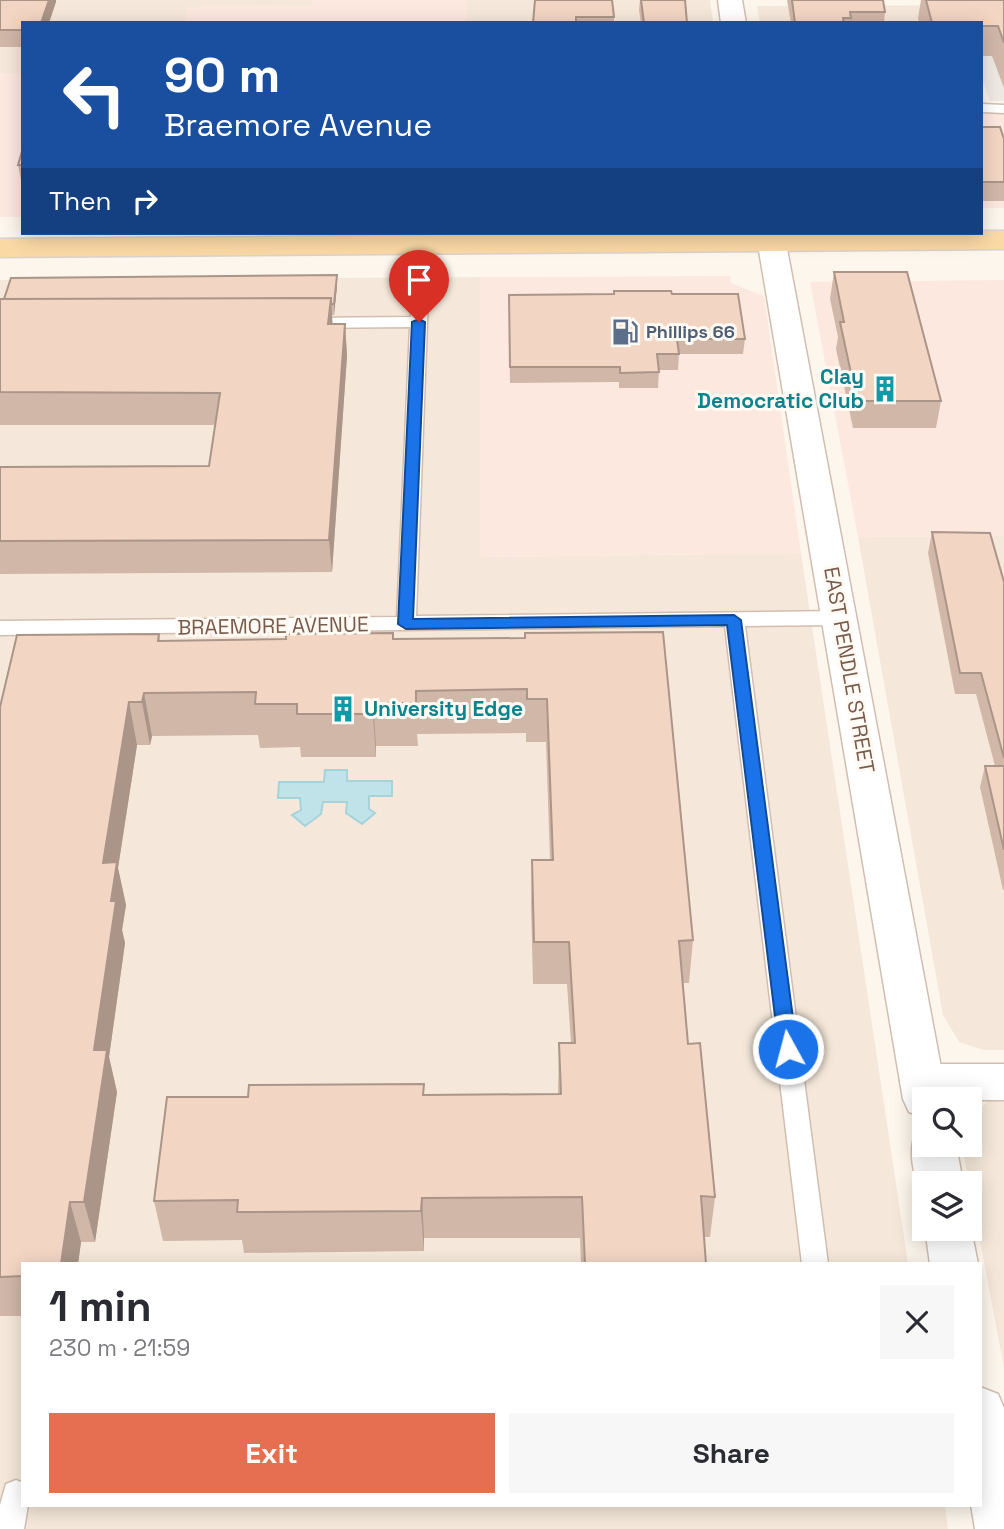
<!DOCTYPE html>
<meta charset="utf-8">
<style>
:root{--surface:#fff;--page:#f7f7f7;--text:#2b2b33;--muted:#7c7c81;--accent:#e76f51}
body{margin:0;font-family:"Space Grotesk",sans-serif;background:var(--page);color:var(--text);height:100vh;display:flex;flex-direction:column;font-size:26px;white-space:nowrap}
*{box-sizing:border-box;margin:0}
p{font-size:23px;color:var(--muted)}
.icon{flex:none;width:38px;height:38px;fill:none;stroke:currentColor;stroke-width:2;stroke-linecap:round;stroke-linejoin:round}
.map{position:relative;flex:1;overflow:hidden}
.sheet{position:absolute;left:21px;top:1262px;width:961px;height:245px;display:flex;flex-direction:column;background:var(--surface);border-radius:0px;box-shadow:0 4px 18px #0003}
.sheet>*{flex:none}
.top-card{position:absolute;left:21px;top:21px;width:962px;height:214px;border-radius:0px;box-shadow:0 4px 18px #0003;background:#1a4fa0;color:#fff;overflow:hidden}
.buttons{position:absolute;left:912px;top:1087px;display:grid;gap:14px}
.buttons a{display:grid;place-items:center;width:70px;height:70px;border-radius:0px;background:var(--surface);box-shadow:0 4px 18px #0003;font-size:35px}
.pin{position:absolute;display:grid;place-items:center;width:60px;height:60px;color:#fff;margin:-72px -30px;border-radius:50% 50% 50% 0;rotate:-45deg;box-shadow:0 0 7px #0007}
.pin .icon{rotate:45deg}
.me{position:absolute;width:77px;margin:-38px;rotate:353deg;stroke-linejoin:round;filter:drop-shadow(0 0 5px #0008)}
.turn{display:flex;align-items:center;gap:24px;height:147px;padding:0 28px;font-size:32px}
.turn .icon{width:91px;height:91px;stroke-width:2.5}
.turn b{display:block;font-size:49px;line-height:60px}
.then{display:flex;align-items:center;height:66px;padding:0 28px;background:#0003;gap:14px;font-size:26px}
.round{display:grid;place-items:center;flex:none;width:74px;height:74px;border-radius:0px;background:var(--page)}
.overview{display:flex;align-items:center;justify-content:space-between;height:119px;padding:0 28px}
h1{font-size:42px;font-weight:600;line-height:52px}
.primary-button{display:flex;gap:14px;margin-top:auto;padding:14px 28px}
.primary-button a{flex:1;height:80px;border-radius:0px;background:var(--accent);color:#fff;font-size:28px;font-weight:600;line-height:80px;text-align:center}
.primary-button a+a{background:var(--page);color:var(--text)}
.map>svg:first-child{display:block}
</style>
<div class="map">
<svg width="1004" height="1529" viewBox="0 0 1004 1529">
<rect width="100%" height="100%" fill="#fdf6ec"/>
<!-- residential -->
<path fill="#f5e8da" d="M0,0H313L312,6L189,7L185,23H23V73H0Z
M467,0H710L713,23H467Z
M955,5L962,23H760L757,6Z
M480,277V557L801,553L908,1263L23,1264V1505H945L948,1529H0V280Z
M1004,536V1050H983L959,1042L943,1015L858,537Z
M989,1100H1004V1368L962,1145L970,1144V1117Z"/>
<!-- commercial -->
<path fill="#fde8e0" d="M313,0H467V23H185L188,7L312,6Z
M0,73H23V217H0Z
M982,109H1004V208H982Z
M730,276L731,283L764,296L801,553L480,557V277Z
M1004,280V536L858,537L810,282Z"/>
<!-- industrial -->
<path fill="#efe9e4" d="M1004,5V101H990L982,78V23Z"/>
<!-- water -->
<path fill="#bfe3e8" stroke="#a5d3da" stroke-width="2" d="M325,770H347V781H392V796H369V809L375,813L362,824L346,813L347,802H323L321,814L305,826L292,815L301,810L300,798H278L279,782H324Z"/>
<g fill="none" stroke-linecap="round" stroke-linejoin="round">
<!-- service casing -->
<g stroke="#d1beb0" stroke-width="3">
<path id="service" d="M982,104L1004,105V113L982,112Z
M422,239L430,244L416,616L840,611L847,613L850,618L847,623L840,625L745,626L828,1264H802L725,626L0,635V621L397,617L410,327L303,328L295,323L303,318L411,317L414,244Z
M16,1480L23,1483V1505H28L24,1529H0V1505L6,1484Z"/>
</g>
<!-- minor casing -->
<g stroke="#d1beb0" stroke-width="3">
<path id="minor" d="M922,1064H1004V1100H922L906,1095L900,1082L906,1069Z"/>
</g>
<!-- tertiary casing -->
<g stroke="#d1beb0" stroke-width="3">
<path id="tertiary" d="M718,0H742L746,23H721Z
M756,233H784L947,1099H924V1117L909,1112L903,1099Z
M924,1128V1144H956L963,1183H924V1197C913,1177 907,1151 917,1130Z
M970,1224L978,1264H930L925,1228H970Z
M980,1387L998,1394L1004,1408V1529H975L971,1505H980Z"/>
</g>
<!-- primary casing -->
<g stroke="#dad1cd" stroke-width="3">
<path id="primary" d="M982,231H1004V249L0,257V239Z"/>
</g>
<!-- service -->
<use href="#service" fill="#fff" fill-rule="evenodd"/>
<!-- minor -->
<use href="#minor" fill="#fff" fill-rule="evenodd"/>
<!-- tertiary -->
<use href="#tertiary" fill="#fff" fill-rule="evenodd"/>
<!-- primary -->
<use href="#primary" fill="#fbd9a5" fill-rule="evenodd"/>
</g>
<!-- wall -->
<path fill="#d1b7a8" d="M0,0L56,2L23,23V47H0Z
M535,0L614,17V23H533Z
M640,0H685L687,23H641L639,10Z
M787,0H883L885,12L884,23H791Z
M921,0H1004V88L992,56H982V23H919L918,18Z
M982,127L1004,139V201H982Z
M23,148V185H22L18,165Z
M834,272L941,401L936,428H853L836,349L838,337L830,299Z
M337,275V286L334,315H332V324H345L347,356L332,572L0,574V467L209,466L215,425H0V299Z
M672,294L745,339L743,354H679L678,370H659L658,388H619V382L510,383L509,295Z
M932,532L1004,582V890H1003L980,787L985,766H995L976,694H955L928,553Z
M393,633V639L525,638L693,940L689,983H683L688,1044L715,1197L710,1237H704L706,1264H581L580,1238H424V1251L244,1253L242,1240L163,1241L154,1201L248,1097L558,1094L559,1043H571L567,984H533L531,903L532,860H550L546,742H526V733L417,734L418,746H376V757H301L300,747L260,748L258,735L152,736L150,745H137L118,868L126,905L122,930L125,943L109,1057L117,1092L95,1242H81L78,1264H23V1316H0V707L159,634L160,641L286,639Z"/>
<!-- shaded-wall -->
<path fill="#aa9588" d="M49,0H56V2L49,23H41Z
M337,275V286L334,315V304Z
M331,298L333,330L328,324Z
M345,324L347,356L332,572L329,540Z
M144,693L152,736L150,745L142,702Z
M129,702L137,745L118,868L126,905L122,930L125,943L109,1057L117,1092L95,1242L84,1202L103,863Z
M373,703L376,746V757L373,714Z
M422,1198L424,1238V1251L421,1211Z
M70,1202L81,1242L78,1264H61Z"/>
<!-- building -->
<path fill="#f3d5c3" stroke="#aa9588" stroke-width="2" d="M0,0H49L41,23H23V30H0Z
M535,0H612L614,17H576V23H533Z
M641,0H685L687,23H644Z
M792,0H883L885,12H850L851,18H843L844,23H795Z
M926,0H1004V43L998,26H982V23H932Z
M982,127H1000L1004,139V182H982Z
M23,148V165H18Z
M834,272H907L941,401H857L840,322H844Z
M337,275L334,304H331V298L4,299L11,278Z
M614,291H671L672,294H738L745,339H677L679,354H657L659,372L620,373V367H510L509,295L614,294Z
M331,298L328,324H345L329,540L0,541V467L209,466L220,393L0,392V299Z
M932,532L990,533L1004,582V758L981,673H960Z
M663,632L693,940L679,941L688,1044L700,1043L715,1197L701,1196L706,1264H585L582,1197L422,1198L421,1211L237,1212L238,1200L154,1201L167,1097H248L249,1085L424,1084L423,1095L561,1094L559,1043H575L569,942H534L532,860H553L547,699H527V689L416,691V703H373V714H297V704H255L256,692L144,693L142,702H129L103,863L117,862L111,901H116L94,1050H107L84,1202H70L61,1264H23V1276L0,1277V707L17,635L159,634L158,641L286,639V634L393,633V639L525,638V633Z
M985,766H1004V850Z"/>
<!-- route -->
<path fill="#1a73e8" stroke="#114b97" stroke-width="2" d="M419,319L425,322L413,619L734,615L741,620L797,1049L794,1054L788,1056L782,1054L779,1049L727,625L406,629L398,624L412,322Z"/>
<!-- icons -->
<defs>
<g id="fuel-bare" transform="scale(2.1)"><path d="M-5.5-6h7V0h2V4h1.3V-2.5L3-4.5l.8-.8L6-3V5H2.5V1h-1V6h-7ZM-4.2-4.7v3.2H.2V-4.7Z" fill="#5c6f8a" stroke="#fffaf3" stroke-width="2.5" paint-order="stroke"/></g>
<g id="building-bare" transform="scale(2.1)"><path d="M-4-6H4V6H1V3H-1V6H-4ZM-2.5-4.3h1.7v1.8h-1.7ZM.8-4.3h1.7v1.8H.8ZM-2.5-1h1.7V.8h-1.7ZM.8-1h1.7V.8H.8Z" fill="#0f9aa8" stroke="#fffaf3" stroke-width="2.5" paint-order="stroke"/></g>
</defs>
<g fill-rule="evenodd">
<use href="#fuel-bare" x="625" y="332"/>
<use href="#building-bare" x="885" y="389"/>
<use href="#building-bare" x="343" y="709"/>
</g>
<g text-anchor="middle" stroke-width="6" stroke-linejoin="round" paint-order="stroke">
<!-- far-service labels -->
<g font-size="18" font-weight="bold" fill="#4e5e75" stroke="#fffaf3" text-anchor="start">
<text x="646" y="338">Phillips 66</text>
</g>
<!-- culture labels -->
<g font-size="21" font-weight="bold" fill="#0d838f" stroke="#fffaf3" text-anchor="end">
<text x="864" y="384">Clay<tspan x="864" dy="24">Democratic Club</tspan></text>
<text x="364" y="716" text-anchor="start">University Edge</text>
</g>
<!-- street labels -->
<g font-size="21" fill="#7a5c4d" stroke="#fffaf3">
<text transform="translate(273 626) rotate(-1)" y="7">BRAEMORE AVENUE</text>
<text transform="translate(849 670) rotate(80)" y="7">EAST PENDLE STREET</text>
</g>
</g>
</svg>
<div class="buttons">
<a><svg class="icon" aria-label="search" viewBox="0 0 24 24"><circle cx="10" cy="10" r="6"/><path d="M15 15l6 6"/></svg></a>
<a><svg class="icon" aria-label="layers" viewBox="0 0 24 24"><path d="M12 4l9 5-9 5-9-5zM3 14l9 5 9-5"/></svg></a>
</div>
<div class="pin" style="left:419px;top:322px;background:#d93025"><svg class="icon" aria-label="arrive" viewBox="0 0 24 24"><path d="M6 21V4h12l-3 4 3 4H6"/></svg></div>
<svg class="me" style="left:788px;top:1049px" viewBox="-20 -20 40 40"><circle r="17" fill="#1a73e8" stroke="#fff" stroke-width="3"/><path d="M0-11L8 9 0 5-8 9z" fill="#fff"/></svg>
<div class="top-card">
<div class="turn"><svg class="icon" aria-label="left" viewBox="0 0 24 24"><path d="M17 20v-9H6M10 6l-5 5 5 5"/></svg><div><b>90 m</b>Braemore Avenue</div></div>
<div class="then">Then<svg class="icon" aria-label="right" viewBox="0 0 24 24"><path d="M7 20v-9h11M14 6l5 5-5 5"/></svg></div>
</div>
<section class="sheet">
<div class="overview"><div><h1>1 min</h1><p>230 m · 21:59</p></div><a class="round"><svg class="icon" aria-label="close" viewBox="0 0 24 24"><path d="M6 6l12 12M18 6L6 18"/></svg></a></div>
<div class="primary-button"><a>Exit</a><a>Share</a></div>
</section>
</div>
